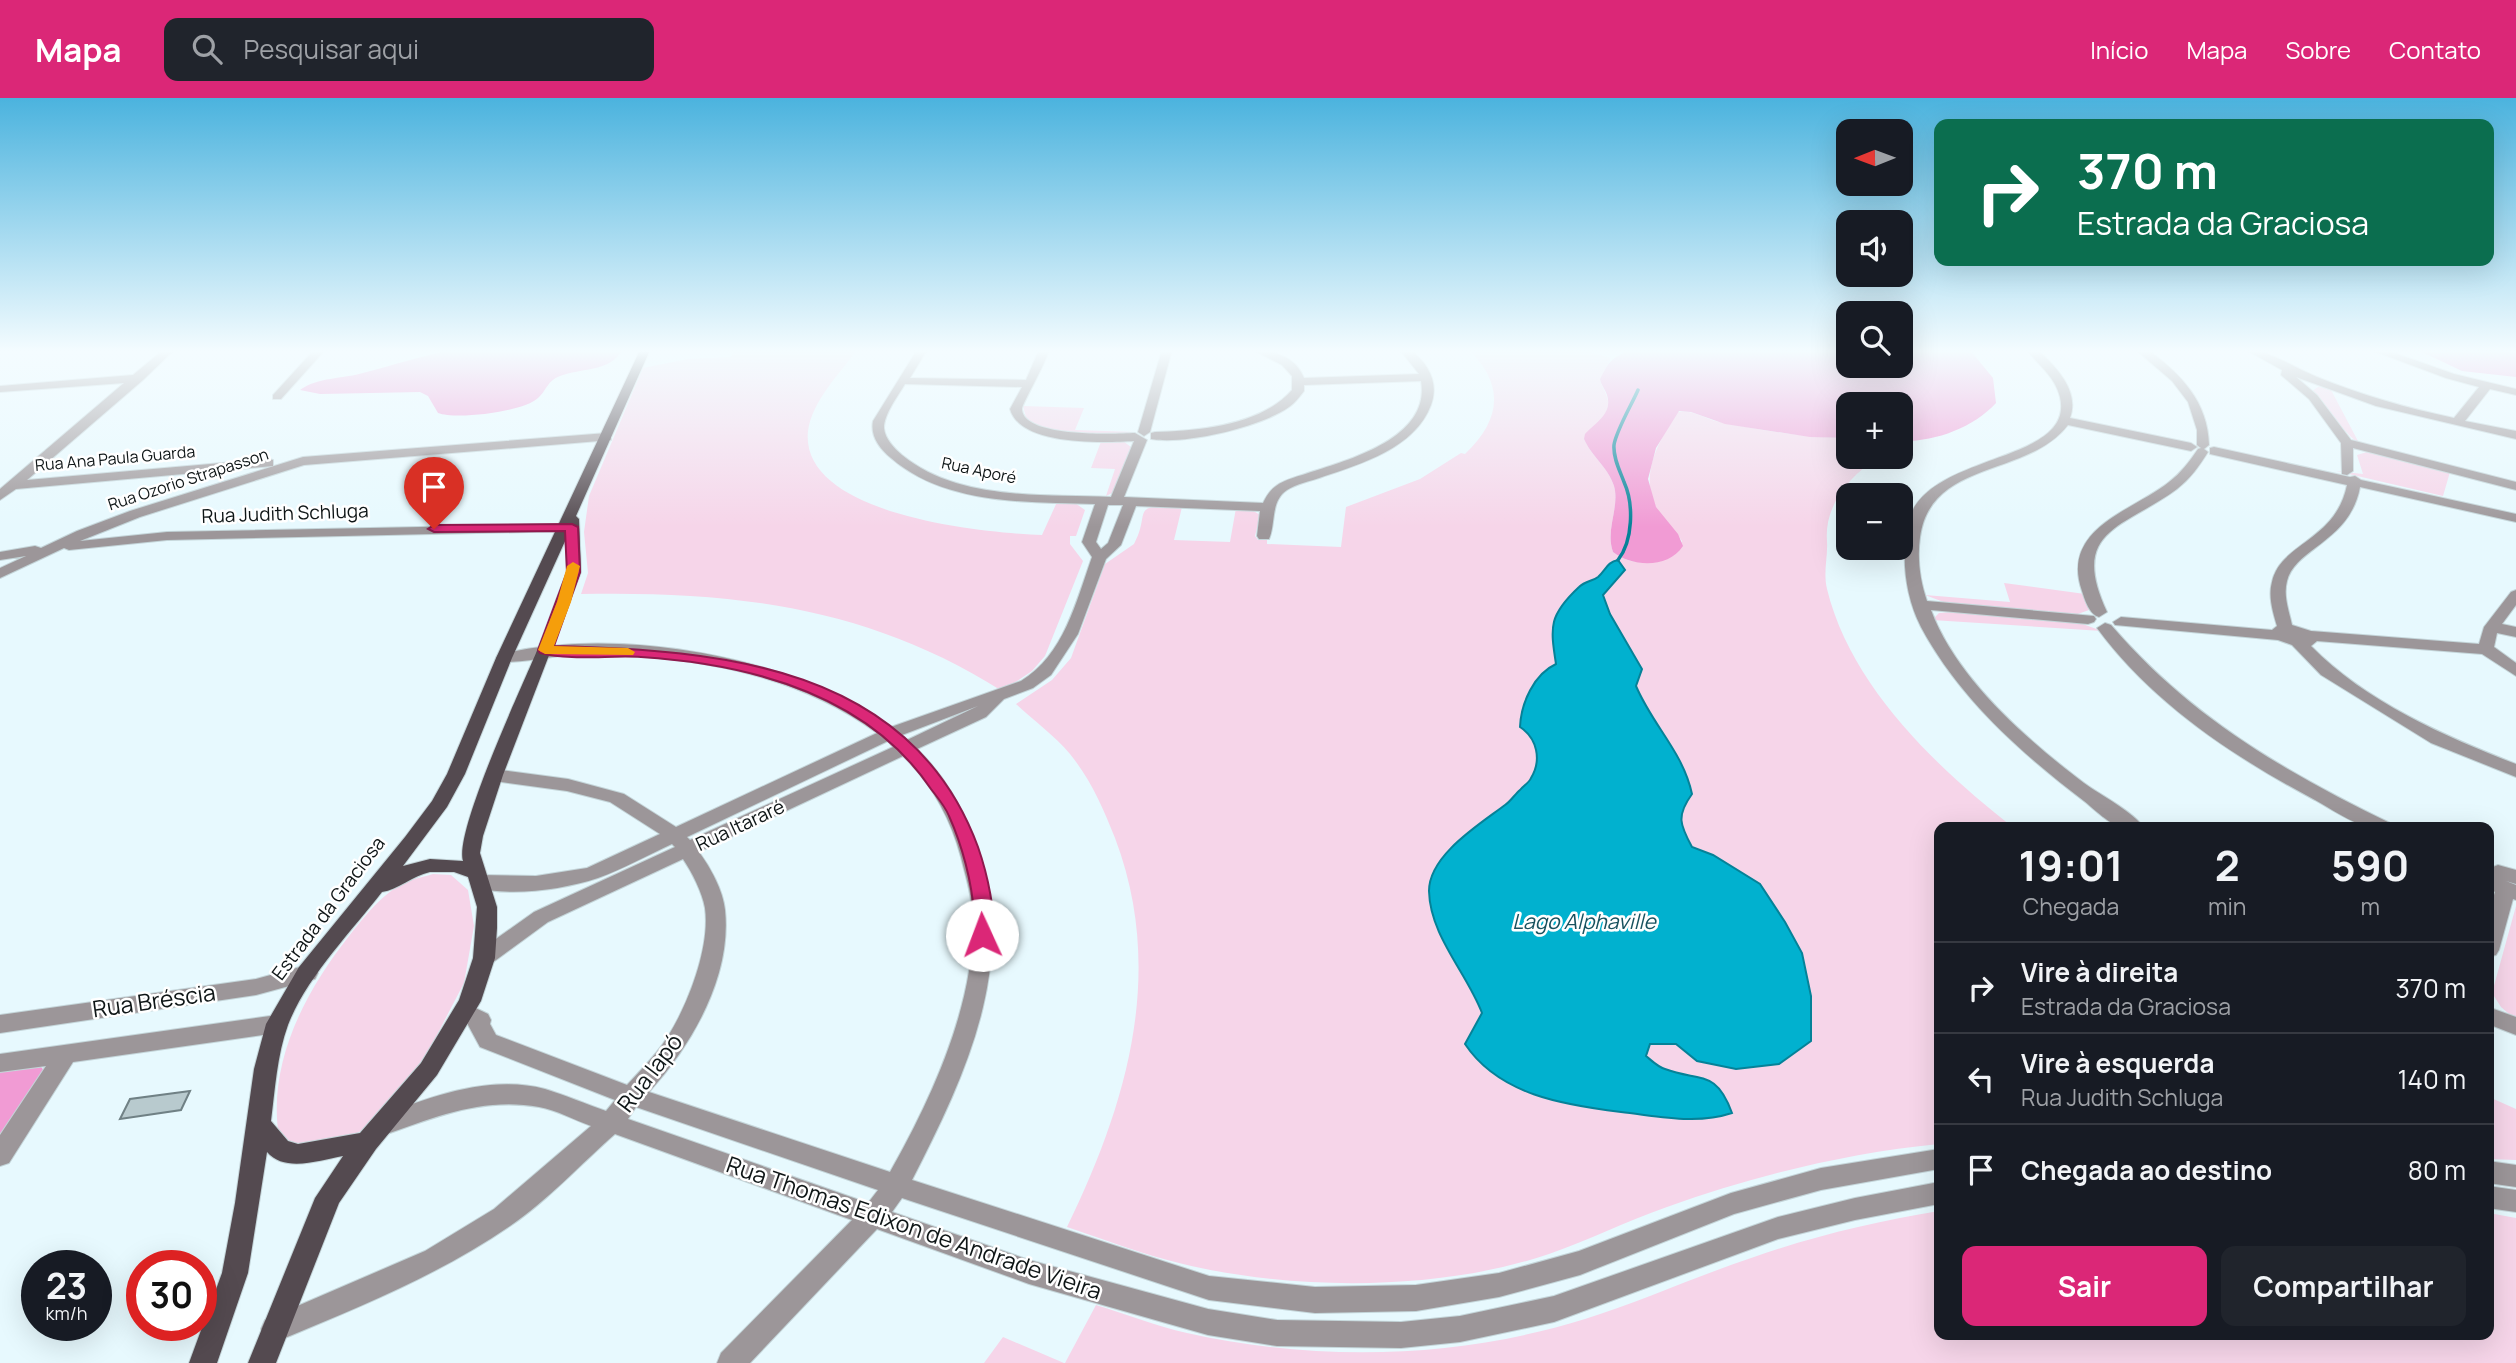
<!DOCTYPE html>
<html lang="pt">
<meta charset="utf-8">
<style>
:root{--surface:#171b24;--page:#20242c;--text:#f1f3f6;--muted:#9ea1a6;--line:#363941;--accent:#db2777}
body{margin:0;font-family:Manrope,sans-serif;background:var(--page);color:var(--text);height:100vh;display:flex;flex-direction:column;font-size:26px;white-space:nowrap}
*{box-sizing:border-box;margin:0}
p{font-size:23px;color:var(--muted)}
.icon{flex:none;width:38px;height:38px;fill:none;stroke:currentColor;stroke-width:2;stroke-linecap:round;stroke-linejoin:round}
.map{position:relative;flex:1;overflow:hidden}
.panel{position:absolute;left:1934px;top:724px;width:560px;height:518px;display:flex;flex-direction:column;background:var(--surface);border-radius:14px;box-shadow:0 7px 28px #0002}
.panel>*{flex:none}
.hud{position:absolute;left:1934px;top:21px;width:560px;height:147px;border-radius:14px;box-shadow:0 7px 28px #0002;background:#0b6e4f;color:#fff;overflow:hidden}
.needle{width:46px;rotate:269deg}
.buttons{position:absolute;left:1836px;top:21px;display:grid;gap:14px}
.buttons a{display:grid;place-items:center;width:77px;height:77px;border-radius:14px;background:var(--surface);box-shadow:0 7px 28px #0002;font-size:35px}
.speed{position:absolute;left:21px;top:1152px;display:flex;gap:14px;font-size:35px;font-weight:700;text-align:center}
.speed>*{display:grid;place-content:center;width:91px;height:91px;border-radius:50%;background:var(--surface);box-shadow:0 7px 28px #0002;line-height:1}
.speed small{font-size:18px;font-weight:400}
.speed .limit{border:10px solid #d22;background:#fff;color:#111}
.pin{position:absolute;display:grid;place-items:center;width:60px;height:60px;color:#fff;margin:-72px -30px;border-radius:50% 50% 50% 0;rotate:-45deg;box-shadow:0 0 7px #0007}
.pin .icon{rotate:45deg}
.me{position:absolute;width:77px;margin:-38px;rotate:358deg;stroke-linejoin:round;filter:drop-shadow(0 0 5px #0008)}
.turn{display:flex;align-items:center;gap:24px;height:147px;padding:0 28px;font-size:32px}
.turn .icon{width:91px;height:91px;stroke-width:2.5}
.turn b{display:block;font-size:49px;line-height:60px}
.eta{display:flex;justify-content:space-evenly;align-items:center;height:119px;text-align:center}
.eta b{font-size:42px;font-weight:700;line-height:49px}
.button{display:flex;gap:14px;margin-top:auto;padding:14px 28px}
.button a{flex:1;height:80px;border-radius:14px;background:var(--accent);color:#fff;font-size:28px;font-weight:700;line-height:80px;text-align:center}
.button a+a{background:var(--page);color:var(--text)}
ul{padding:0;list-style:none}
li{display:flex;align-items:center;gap:21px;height:91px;padding:0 28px;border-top:2px solid var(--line)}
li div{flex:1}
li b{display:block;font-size:26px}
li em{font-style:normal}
header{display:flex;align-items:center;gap:42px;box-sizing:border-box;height:98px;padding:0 35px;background:var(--accent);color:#fff}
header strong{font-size:33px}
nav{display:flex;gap:38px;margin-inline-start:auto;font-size:24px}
.search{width:490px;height:63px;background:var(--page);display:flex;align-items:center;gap:18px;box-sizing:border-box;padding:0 24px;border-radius:14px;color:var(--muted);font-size:26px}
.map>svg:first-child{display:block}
</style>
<header>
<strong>Mapa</strong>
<div class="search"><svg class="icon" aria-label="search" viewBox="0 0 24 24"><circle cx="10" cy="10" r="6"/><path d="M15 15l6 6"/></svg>Pesquisar aqui</div>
<nav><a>Início</a><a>Mapa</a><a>Sobre</a><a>Contato</a></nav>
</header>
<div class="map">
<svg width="2516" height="1265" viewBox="0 0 2516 1265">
<rect width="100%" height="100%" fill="#e7f9fe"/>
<!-- green -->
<path fill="#f6d5e9" d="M734,252H857C840,275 812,303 808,333C799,418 986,435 1042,437L1057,404L1075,405L1085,412L1076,438H1070V446L1083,463L1045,558L1032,573L1002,593C869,509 735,493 581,496L588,475L584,434L589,398L643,270L688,261L731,259Z
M1469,252H1582L1611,260L1600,281C1601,288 1607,295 1608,303C1609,319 1594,330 1584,341C1591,358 1608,369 1614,388C1620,409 1605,432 1613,454C1632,469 1654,466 1675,456L1682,443C1675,433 1666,427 1660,417C1637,381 1657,345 1678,314C1692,311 1705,321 1719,324C1761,332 1805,340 1848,340V359H1879C1849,378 1824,408 1827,443C1828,459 1823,474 1827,491C1851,589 1937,670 2014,730H1939V1046C1846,1055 1754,1078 1667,1109C1627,1123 1589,1142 1549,1156C1440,1193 1295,1193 1183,1166C1144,1157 1106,1142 1067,1129C1127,1006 1166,874 1115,740C1103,710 1091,682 1070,656C1055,638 1033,622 1016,606L1052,582L1071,560L1105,466L1134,446C1152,412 1127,407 1182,409L1174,442L1230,444L1236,410L1252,412L1260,417L1255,438L1258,442H1267V446L1341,449L1346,409L1420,381L1461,355L1465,356C1501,322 1505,287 1469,252Z
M2318,289L2330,290L2359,345C2347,339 2324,305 2312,293Z
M1023,308L1084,310L1075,332L1135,334L1120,337L1050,333L1027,323Z
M1102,341L1123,343L1131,349L1114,394L1106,398L1115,371L1091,370Z
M2367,354L2450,374L2443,398L2336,373L2363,376L2357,357Z
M2004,485L2085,496L2089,512L2075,517L1949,506L1925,497L2010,504Z
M1954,514L2077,524L2102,533L1932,522L1939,515Z
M433,776L451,777L468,792L474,828L464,885L427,956L398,1000L361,1033L331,1048L299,1051L279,1039C267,965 305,894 349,838C365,818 383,794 407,784C415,780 424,779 433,776Z
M2516,808V922L2501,909L2492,895Z
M2489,999L2516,1011V1062L2489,1061Z
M1939,1113V1237H2488L2489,1115L2516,1120V1265H1065L1096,1207C1126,1216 1156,1228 1187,1235C1318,1264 1457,1261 1585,1221C1642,1203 1697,1178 1754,1159C1814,1138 1877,1123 1939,1113Z
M1003,1239L1064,1265H984Z"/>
<!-- forest -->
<path fill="#f19bd4" d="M452,252H622C611,274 580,270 560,278C547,283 547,292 538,300C523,314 457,322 438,315L428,298L420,294L320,296L300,292C318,279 342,281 363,275C393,267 422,258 452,252Z
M1629,252H1848V268H1900L1901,252H1970L1993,280L1996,305C1973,330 1934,344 1901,343L1900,306H1848V340L1810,339L1725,326L1691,314L1679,313L1656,350L1648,381L1656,409L1678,436L1683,448C1668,471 1632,469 1613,454C1605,432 1620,409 1614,388C1608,369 1591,358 1584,341L1585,336C1595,325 1613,316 1607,297C1605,291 1601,287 1600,281C1610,262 1610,262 1629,252Z
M2418,252H2516V279L2462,273Z
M0,968H40L43,971L40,982L0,1044Z"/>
<!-- water -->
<path fill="#01b1cf" stroke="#058298" stroke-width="2" d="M1618,462L1625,472L1603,497L1610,516L1642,571L1636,588C1653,628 1683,654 1692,696C1676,718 1680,727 1692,749L1713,757L1760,786L1785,824L1802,855L1811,898V943L1779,966L1736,971L1697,963L1676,946H1650L1646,958C1652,963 1658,969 1665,971C1700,984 1716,971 1732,1015C1696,1027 1658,1018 1621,1014C1564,1007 1499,997 1465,946L1482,915C1467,875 1430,838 1429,793C1429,757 1480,726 1505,707C1511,703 1515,696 1520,692C1523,688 1529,685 1531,680C1542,662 1537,640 1520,629C1521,605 1534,576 1556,566C1550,528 1549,517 1579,489C1585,483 1593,483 1598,479C1606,472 1607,464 1618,462Z"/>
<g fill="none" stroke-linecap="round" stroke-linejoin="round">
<!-- stream -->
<path stroke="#058298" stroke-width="3.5" d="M1618,462C1633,443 1634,406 1624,384C1620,373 1613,360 1614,347C1616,333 1632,306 1638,292"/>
</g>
<!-- building -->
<path fill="#b8cace" stroke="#708185" stroke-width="2" d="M190,993L181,1012L120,1021L130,1001Z"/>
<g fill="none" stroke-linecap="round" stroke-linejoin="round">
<!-- minor casing -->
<g stroke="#c4d5d9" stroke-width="2">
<path id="minor" d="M163,252H174L143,282L27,382L268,361L273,362V368L16,391L0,402V391L124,285L0,294V288L133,277Z
M314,252H325L281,301H273V297Z
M917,252H927L910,280L1026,282L1039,252H1049C1046,265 1022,306 1022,311C1023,340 1115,336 1135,335L1147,342L1124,399L1263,405C1266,399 1270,392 1276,388C1285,381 1300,378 1311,374C1351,361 1431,339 1421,283L1304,287V293C1300,298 1295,305 1289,309C1261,329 1185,347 1151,341V335L1155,334C1199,333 1262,327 1292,292V278L1282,267L1253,252C1274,252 1296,259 1304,280L1419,276L1400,252H1411C1429,267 1439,285 1431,307C1415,350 1361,366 1322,379C1311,383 1296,386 1287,392C1270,403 1276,426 1269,441H1259L1257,438L1260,413L1136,408L1121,447L1106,461L1078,536L1051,577L1033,590L1004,601L986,619L917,651C940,673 958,702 970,731C1024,853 969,971 912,1082L1209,1178L1315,1189L1416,1187L1499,1175L1579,1153L1731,1095L1821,1070L1939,1051V1071L1821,1092L1734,1116L1580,1177L1499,1199L1416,1213L1315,1215L1209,1202L902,1100L892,1114L1029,1162L1208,1211L1277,1222L1401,1224L1460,1218L1554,1198L1778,1119L1855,1100L1939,1084V1106L1855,1122L1778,1141L1554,1224L1460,1244L1401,1250L1277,1248L1208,1237L1029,1186L877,1131L750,1265H717L721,1255L852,1122L615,1036C582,1065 546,1104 510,1128C440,1176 362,1208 285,1240L275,1244L265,1240L261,1231L265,1222L425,1153L494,1111L591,1028C574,1022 557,1012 539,1009C483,999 436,1019 384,1037L375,1034L372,1027L375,1020C427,1000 488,976 545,991C565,997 586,1006 606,1013L615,1002L480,949L467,925L457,919L454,913L457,907L465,905L488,916L491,922L490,926L496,937L627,987C637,976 647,966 656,955C683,922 711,853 705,810C702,794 692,774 683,761L548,824L492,865L484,868L476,865L473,860L476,855L534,814L675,749L672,746C648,757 623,771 598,780C562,792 509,799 473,789L470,784L473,779L480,777L536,778L587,770L660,736L610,704L567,693L494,683L485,677L488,673L494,671L568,681L624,696L676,729L877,635C792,572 681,556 578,556C558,557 512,567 498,563L496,560L498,557C615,527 794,558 891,629L1021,583C1064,557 1076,504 1092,459L1082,444L1095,406C1027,404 945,407 891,360C880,351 870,338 873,323ZM905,286L1022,289L1010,311C1020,348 1103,345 1134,343L1111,399C1043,396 958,403 902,357C894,350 885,341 884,330C884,316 898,298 905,286ZM1108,407H1123L1108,445L1101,451L1096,444ZM978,608L907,642L902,637ZM888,643L893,649L690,742L687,739ZM903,658C931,685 951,721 961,759C965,776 971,794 972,811C979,899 932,1000 890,1074L649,994C692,947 732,878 725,812C723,792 710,769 699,754ZM636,1009L878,1092L868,1105L628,1021Z
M1162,252H1172L1150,334L1144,338L1138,334Z
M2027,252H2038C2056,269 2080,293 2070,320L2191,345L2197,349L2191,353L2068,327C2027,380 1931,361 1920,439C1917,460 1920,483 1927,503L2094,518L2096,521L2094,524L2088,526L1931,512C1956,580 2027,642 2084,685C2100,697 2134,714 2144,730C2138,730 2130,731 2123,730C2110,727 2094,711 2084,703C2021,655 1959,600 1921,529C1905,498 1901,460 1908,425C1924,353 2076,367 2060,299C2055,278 2038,267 2027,252Z
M2136,252H2148C2181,276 2208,304 2209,347L2204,351L2208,354C2199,368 2191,380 2177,391C2125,430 2068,431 2107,514L2099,519C2089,516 2085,502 2082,493C2060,430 2133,413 2169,384C2181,375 2189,364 2198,351L2201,350L2197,347V332L2188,304L2172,283Z
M2246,252C2270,252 2294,270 2317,279C2361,297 2407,310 2454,320L2479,289L2446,280L2371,252H2386L2454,276L2516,291V297L2490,291L2465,323L2516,333V341L2376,308L2296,279L2317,297L2351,342L2516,384V392L2353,350V373L2347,377L2342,376L2341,345L2309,301L2281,277L2282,272Z
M607,335L611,336V342L304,367L140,419L80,443L167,434L576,426L578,429L571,433L167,442L69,452L64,450L0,480V470L26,458L0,462V454L35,448L41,450L77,433L130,413L303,359Z
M2214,349L2350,379L2355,378L2361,382L2516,416V424L2360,389C2350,444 2295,450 2287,483C2283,498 2289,513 2292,527L2311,533L2479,546L2484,529L2511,494L2516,492V507L2502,526L2516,529V539L2497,535L2494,549L2516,565V578L2482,556L2317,543L2311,548C2366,604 2444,638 2516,666V679L2431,645L2321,577L2292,547L2278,542L2115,527L2113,524L2121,519L2272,532L2277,528C2273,514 2268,499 2272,484C2280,445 2336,443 2347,387L2210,356V350Z
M2105,525L2111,527C2190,619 2283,673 2392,726L2394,730C2386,730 2375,731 2368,729C2350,724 2331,711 2315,702C2234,659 2152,605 2097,530Z
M2498,767L2516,772V786L2506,783L2516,787V802L2513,801L2499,852L2496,857L2488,859V816L2495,794L2488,789V771Z
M307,867L315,869L318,875L315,881L256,897L0,935V917L256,881Z
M2488,909L2516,919V937L2488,926Z
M277,917L285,920L288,926L285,932L277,935L73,964L9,1065L0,1068V1037L46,968L0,974V956Z
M2488,1063L2516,1067V1089L2488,1085Z
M2488,1088L2516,1092V1114L2488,1110Z"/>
</g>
<!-- major casing -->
<g stroke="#c4d5d9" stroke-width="2">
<path id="major" d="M640,252H650L576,418L579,421L581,474L503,677L483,738L480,755L497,809V830L495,860L481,903L437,977L376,1051L339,1105L276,1265H248L315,1100L343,1058C320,1062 285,1075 267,1054L248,1175L217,1265H189L222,1175L235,1105L254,971L266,926L299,869L405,739L432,703L447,676L496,560ZM566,441L567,474C556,501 547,528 536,555C521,591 454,734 463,763L430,761L403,768L447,709L465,676L512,560ZM430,774H454L468,779L477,809L473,860L459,902L421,965L360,1035L298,1046L288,1043L271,1023C275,992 277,957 288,927C306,880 351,834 382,794C398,792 412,778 430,774Z"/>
</g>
<!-- minor -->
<use href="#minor" fill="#9c9699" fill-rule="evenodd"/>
<!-- major -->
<use href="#major" fill="#544a50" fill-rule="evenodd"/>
</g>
<!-- sky -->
<linearGradient id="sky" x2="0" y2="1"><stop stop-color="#4bb3de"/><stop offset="0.59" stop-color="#f4fcff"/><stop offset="1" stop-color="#f4fcff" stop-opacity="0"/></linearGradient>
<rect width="2516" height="429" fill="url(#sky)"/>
<!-- route -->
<path fill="#db2777" stroke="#8e194d" stroke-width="2" d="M572,426L578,429L580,474L554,548C720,552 911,567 978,749C985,769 1000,823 989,841H975C970,833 974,825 974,816C972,784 962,747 949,718C945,708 937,699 931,691C867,596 750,566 641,559C609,557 572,563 540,555L538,552L567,474L565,433L434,434L428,431L434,427Z"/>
<!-- slow -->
<path fill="#f59e0b" d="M573,464L580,468L571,504L554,548L628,550L635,554L633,557L545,556L538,552L557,504L567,468Z"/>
<g text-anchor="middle" stroke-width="5" stroke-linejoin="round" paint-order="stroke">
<!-- far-street labels -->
<g font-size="16" fill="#0e1516" stroke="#fff">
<text transform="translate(115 360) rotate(-5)" y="6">Rua Ana Paula Guarda</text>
<text transform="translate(979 372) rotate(12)" y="6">Rua Aporé</text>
<text transform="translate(188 381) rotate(-18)" y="6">Rua Ozorio Strapasson</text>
</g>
<!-- street labels -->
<g font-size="19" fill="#0e1516" stroke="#fff">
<text transform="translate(285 415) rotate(-2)" y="7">Rua Judith Schluga</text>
<text transform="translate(740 727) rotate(-25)" y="7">Rua Itararé</text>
<text transform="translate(328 810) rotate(-53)" y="7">Estrada da Graciosa</text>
</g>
<!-- water labels -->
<g font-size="21" font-style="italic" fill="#18525f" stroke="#fff">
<text x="1584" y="831">Lago Alphaville</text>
</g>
<!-- near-street labels -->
<g font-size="23" fill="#0e1516" stroke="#fff">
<text transform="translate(154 903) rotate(-8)" y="8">Rua Bréscia</text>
<text transform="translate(650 975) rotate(-53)" y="8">Rua Iapó</text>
<text transform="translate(914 1130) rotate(19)" y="8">Rua Thomas Edixon de Andrade Vieira</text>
</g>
</g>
</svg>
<div class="buttons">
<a><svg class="needle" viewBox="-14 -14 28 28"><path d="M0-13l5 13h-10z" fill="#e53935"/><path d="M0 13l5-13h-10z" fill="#9ea1a6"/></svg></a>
<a><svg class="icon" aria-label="sound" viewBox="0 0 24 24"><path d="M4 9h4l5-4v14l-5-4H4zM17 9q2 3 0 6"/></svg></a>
<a><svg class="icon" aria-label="search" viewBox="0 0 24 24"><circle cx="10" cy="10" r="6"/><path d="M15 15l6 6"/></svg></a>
<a>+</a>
<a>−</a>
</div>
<div class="speed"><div>23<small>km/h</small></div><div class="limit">30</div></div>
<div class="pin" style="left:434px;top:431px;background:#d93025"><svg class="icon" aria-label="arrive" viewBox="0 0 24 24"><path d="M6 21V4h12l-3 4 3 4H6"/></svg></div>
<svg class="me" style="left:982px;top:837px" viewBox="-20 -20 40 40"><circle r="19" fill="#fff"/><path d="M0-13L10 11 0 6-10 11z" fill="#db2777"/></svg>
<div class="hud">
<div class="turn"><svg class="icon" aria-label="right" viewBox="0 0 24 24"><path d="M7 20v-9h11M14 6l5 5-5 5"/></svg><div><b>370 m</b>Estrada da Graciosa</div></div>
</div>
<section class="panel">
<div class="eta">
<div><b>19:01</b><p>Chegada</p></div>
<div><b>2</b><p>min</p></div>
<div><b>590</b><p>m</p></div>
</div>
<ul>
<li><svg class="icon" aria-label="right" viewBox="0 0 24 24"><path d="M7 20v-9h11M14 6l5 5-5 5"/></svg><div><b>Vire à direita</b><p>Estrada da Graciosa</p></div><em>370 m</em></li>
<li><svg class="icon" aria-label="left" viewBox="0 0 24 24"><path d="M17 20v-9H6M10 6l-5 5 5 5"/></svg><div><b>Vire à esquerda</b><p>Rua Judith Schluga</p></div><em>140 m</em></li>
<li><svg class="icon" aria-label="arrive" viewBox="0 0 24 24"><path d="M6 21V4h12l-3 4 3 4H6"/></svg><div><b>Chegada ao destino</b></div><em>80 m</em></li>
</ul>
<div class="button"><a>Sair</a><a>Compartilhar</a></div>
</section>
</div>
